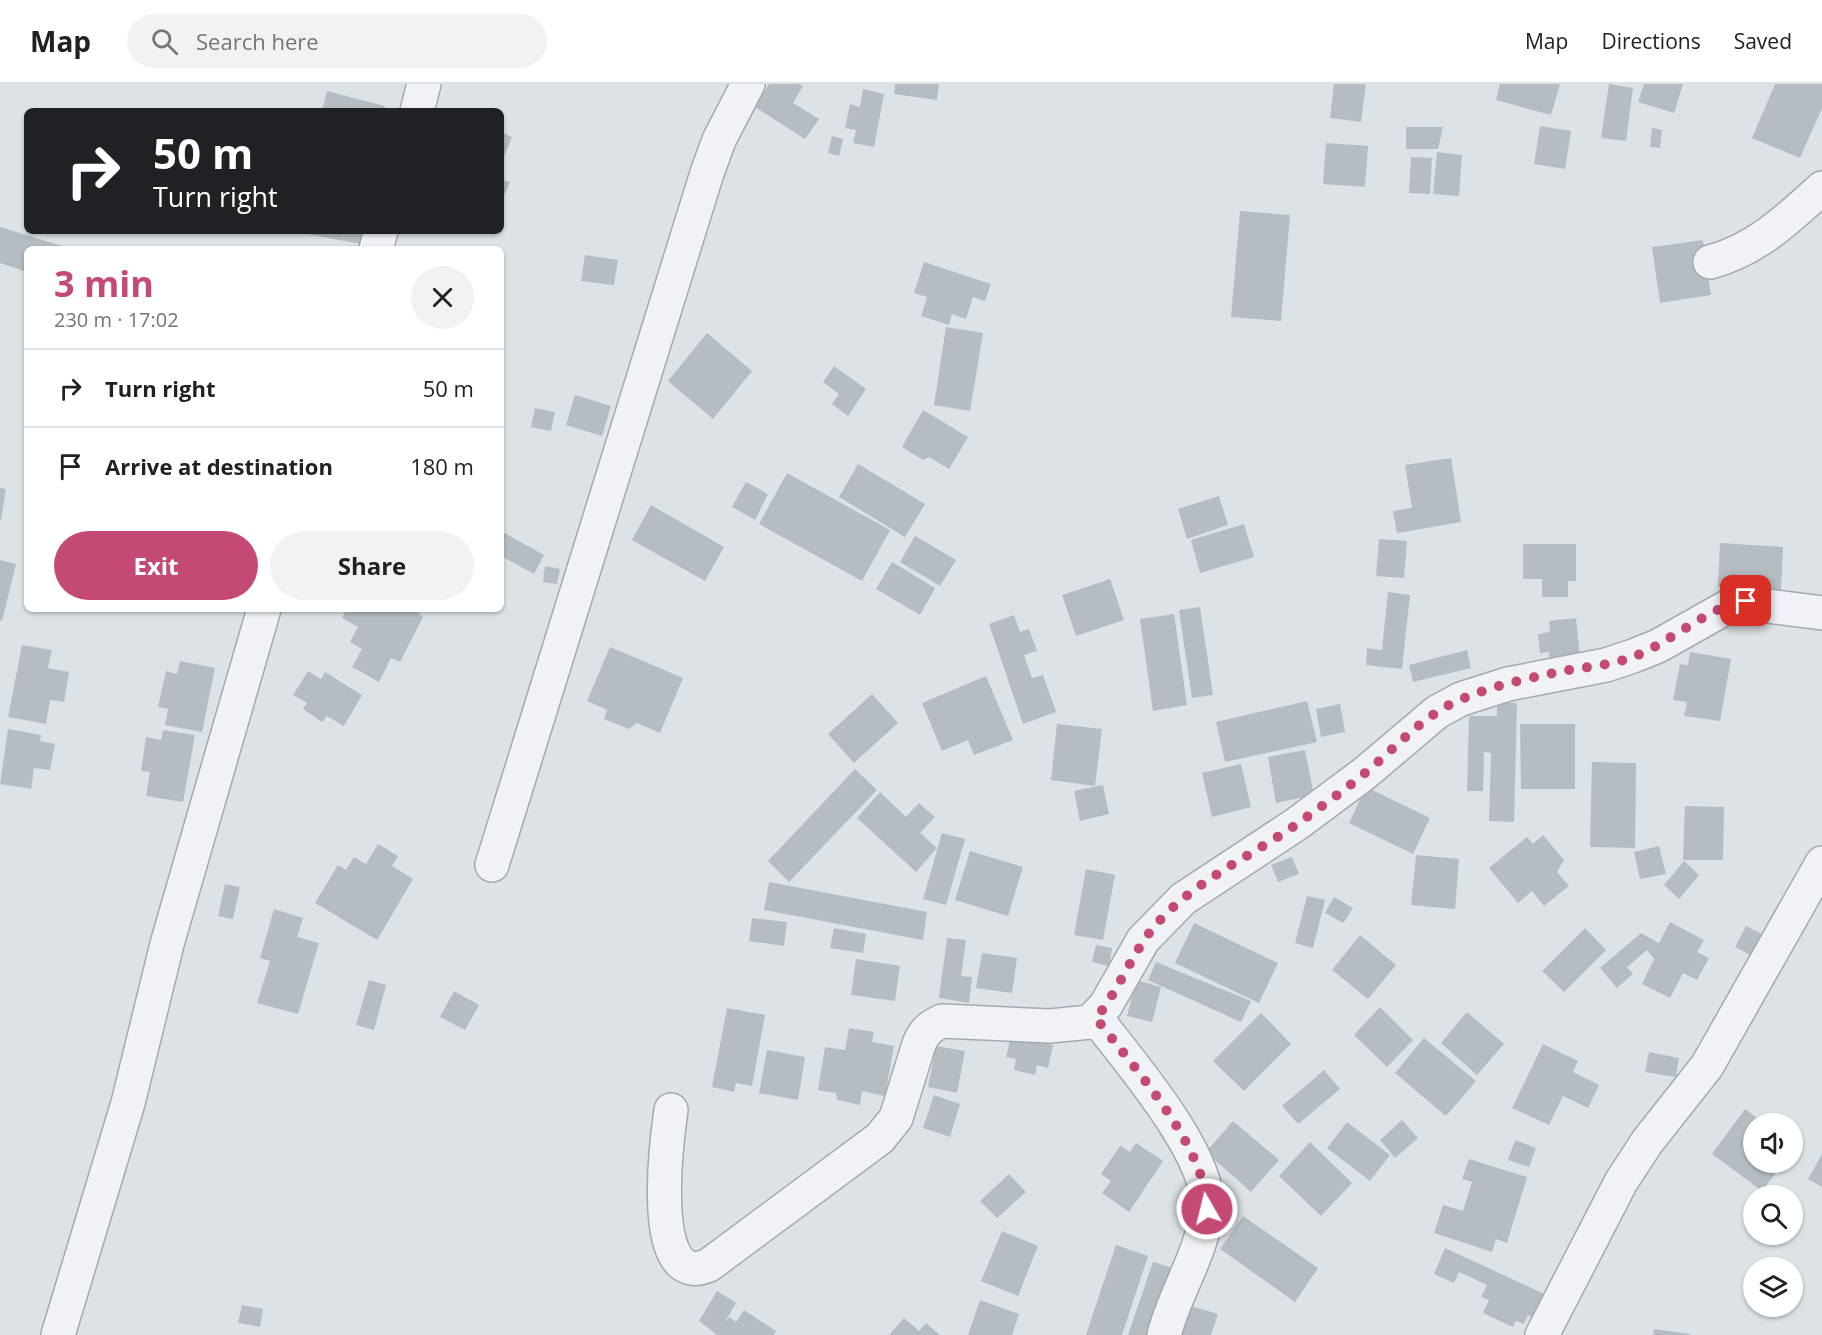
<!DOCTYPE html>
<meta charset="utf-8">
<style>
:root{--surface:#fff;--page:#f2f2f2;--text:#202124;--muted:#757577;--line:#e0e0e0;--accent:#c44974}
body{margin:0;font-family:"Open Sans",sans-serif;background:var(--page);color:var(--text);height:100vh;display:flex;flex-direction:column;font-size:22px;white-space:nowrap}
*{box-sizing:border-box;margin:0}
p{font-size:20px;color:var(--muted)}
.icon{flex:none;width:33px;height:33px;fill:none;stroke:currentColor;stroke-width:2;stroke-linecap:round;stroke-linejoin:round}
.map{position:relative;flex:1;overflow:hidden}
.drawer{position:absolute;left:24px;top:162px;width:480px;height:366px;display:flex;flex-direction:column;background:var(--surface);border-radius:9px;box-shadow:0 2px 4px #0004}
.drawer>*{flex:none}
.hud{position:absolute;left:24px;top:24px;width:480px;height:126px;border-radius:9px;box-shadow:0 2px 4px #0004;background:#202124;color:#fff;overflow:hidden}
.tools{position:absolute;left:1743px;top:1029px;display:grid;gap:12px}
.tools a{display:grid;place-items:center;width:60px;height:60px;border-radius:50%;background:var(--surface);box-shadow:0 2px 4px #0004;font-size:30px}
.pin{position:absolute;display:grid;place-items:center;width:51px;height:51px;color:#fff;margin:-26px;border-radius:12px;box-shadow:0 3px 9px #0006}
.me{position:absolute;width:66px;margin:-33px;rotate:352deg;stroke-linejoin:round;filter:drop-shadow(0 0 4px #0008)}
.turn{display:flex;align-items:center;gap:21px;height:126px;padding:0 30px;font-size:27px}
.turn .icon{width:78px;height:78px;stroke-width:2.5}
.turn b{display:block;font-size:42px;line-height:51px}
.round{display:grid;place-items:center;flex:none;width:63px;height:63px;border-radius:32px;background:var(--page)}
.head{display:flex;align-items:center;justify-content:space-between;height:102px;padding:0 30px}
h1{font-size:36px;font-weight:700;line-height:45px;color:var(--accent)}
.action{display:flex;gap:12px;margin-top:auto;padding:12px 30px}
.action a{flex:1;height:69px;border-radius:36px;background:var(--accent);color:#fff;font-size:24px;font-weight:700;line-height:69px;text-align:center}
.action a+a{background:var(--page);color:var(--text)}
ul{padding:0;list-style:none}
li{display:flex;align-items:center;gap:18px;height:78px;padding:0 30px;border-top:2px solid var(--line)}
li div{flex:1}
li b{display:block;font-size:22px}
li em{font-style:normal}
header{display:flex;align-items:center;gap:36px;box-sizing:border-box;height:84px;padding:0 30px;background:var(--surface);border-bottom:2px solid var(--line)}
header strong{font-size:28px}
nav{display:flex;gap:33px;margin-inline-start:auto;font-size:21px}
.search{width:420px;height:54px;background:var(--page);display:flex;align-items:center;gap:15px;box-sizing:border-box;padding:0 21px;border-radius:33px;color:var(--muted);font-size:22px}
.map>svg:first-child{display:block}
</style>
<header>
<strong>Map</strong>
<div class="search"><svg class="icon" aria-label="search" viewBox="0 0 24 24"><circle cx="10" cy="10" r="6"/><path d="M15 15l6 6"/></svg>Search here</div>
<nav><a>Map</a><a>Directions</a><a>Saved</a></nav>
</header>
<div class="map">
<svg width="1822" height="1251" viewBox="0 0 1822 1251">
<rect width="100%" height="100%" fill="#dde2e6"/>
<!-- building -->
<path fill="#b5bdc2" d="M769,0H799L803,2L793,19L819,35L805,55L755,23Z
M895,0H939L937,16L894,10Z
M1334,0H1366L1361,38L1330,34Z
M1500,0H1560L1551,31L1496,16Z
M1609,0L1633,4L1626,57L1601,54Z
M1644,0H1683L1674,29L1638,18Z
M1775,0H1822V24L1800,74L1752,54Z
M863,5L884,10L874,63L853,59L856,46L845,44L850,20L860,23Z
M327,7L385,22L384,27H322Z
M1540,42L1571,47L1565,85L1534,80Z
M1406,43H1443L1438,65H1406Z
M1652,44L1662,46L1660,64L1650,63Z
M501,48L512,53L501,80Z
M832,52L843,55L839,72L828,69Z
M1326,59L1368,62L1365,103L1323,100Z
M1437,68L1462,71L1459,112L1433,110Z
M1411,73L1432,74L1430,110L1409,109Z
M501,95L510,98L501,119Z
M1240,127L1290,131L1281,237L1231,233Z
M0,143L69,164V165H27V188L0,179Z
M291,147H363L361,160Z
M1703,156L1711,211L1660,219L1652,163Z
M585,171L618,176L614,201L581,197Z
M924,178L991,200L985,217L973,213L966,235L952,230L949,241L921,232L927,213L914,209Z
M946,243L983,249L970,327L934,321Z
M707,249L752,287L713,335L668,297Z
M834,282L866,305L848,332L832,320L839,310L823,298Z
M575,311L611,322L602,352L566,341Z
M535,324L555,328L551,347L531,343Z
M923,326L968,353L949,385L929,373L923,376L902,363Z
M1451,374L1461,438L1397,449L1393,427L1412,424L1405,381Z
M858,380L925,420L905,453L839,413Z
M787,389L890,446L862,497L759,440Z
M746,398L768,410L755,436L732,423Z
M0,404L6,405L1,436H0Z
M1219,412L1228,441L1187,455L1178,425Z
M651,421L724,463L705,497L632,456Z
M1244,440L1254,473L1200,489L1191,456Z
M501,447L544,471L534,490L501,472Z
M915,452L956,476L940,502L900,478Z
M1379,455L1407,457L1404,494L1376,492Z
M1720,459L1783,463L1781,507L1718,503Z
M1523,460H1576V497H1568V513H1542V495H1523Z
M0,476L16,480L2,537L0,536Z
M892,478L935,504L920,531L876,505Z
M545,482L560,485L557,500L543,498Z
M1110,495L1124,536L1076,552L1062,511Z
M1388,508L1410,511L1402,585L1366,581L1367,564L1382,566Z
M1200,523L1213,611L1192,614L1179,526Z
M347,525H422L419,530L423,533L400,578L391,574L379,598L352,583L362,565L350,558L358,543L342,534Z
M1174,530L1187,621L1153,627L1140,535Z
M1014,531L1020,548L1029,545L1037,567L1024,571L1032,594L1043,591L1056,628L1023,640L989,540Z
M1576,534L1580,574L1549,578V568L1540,569L1538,550L1550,548L1549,537Z
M22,561L52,566L48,584L69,588L64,618L50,616L46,640L8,633Z
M610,563L683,594L660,649L637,639L629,645L604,635L607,626L587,617Z
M1467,566L1471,584L1413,598L1409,581Z
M1690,568L1731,575L1720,637L1684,632L1687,618L1673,616L1680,580L1688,581Z
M180,577L215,584L202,648L165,641L168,625L158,623L166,587L177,590Z
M308,587L321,595L325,588L362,611L344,642L327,632L322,638L303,625L307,619L293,611Z
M986,592L1013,656L974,671L968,656L942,667L922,619Z
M872,610L898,639L854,679L828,650Z
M1307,617L1317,658L1225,678L1216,638Z
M1497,618L1517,619L1514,738L1489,737L1491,669L1484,668L1483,707H1467L1469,632H1497Z
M1340,620L1345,648L1321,653L1316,625Z
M1057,640L1102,645L1095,702L1051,696Z
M1520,640H1575V705H1521Z
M8,645L41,651L40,657L55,660L50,686L34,684L31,705L0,700Z
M163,646L195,651L183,718L146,712L150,688L141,687L146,653L161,656Z
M1305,666L1314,711L1276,719L1268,673Z
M1592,678L1636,679L1635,764L1590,763Z
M1241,680L1251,723L1212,733L1202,689Z
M855,685L877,706L789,798L768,777Z
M1103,701L1109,730L1080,737L1074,707Z
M1366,703L1430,734L1413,770L1349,739Z
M880,708L906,733L919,719L935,733L920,749L937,764L916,788L857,734Z
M1685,722L1724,723L1723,776H1683Z
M942,749L965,755L946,821L923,815Z
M1543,751L1564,776L1557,788L1569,802L1544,822L1532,807L1518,819L1489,784L1527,753L1533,760Z
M378,760L398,772L392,782L413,795L377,856L315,819L338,781L346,786L354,773L366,780Z
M1659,762L1666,790L1640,795L1634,768Z
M970,767L1023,783L1008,832L955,816Z
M1416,771L1459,775L1455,825L1411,821Z
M1292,773L1299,790L1278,798L1271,781Z
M1684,777L1699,791L1679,815L1664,801Z
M1086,785L1115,791L1103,856L1074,851Z
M769,798L927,828L923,856L764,826Z
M225,800L240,803L233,835L218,832Z
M1307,812L1325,816L1313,864L1295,859Z
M1334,813L1353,824L1343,839L1325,829Z
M274,825L303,834L297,853L319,859L298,930L257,919L270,877L260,874Z
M752,834L787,838L784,862L749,857Z
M1670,838L1704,856L1697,868L1709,874L1697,896L1683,889L1670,914L1642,900L1654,875L1647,866L1627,883L1633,890L1617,904L1600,884L1641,849L1659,859Z
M1194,839L1278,879L1259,919L1175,879Z
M1746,842L1768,853L1757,874L1735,863Z
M834,844L866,850L863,869L830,864Z
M1585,844L1606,866L1564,908L1542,887Z
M1360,851L1396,881L1368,915L1332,886Z
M947,854L966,856L961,892L972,893L969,919L939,914Z
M1096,861L1112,864L1109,882L1092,878Z
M982,869L1017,874L1012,909L976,904Z
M856,875L900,882L895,917L851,911Z
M1156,878L1251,917L1241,938L1148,896Z
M369,896L386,901L374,946L356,941Z
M1136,896L1161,903L1152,938L1127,932Z
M454,907L479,921L465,946L440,933Z
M1380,923L1413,956L1387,983L1354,951Z
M727,924L765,931L752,1002L736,999L734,1008L712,1003Z
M1467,928L1504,960L1477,991L1441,959Z
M1261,929L1291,960L1244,1007L1213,977Z
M849,944L874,948L872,958L894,962L885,1012L862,1007L860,1021L837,1016L836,1009L818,1006L825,963L845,966Z
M1011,952L1053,961L1048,984L1037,981L1035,991L1014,986L1016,975L1006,973Z
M1424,954L1476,997L1446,1032L1395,989Z
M1543,960L1578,977L1573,988L1599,1001L1588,1024L1563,1012L1549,1041L1512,1024Z
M936,962L965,967L957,1009L928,1003Z
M767,966L805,973L798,1016L759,1009Z
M1649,968L1679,974L1676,993L1645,988Z
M1324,986L1340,1005L1298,1040L1282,1022Z
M934,1011L960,1020L950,1053L923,1044Z
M1745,1025L1765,1040H1754V1078H1784L1762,1107L1712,1070Z
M1402,1036L1418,1054L1395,1074L1380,1056Z
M1233,1037L1279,1076L1251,1108L1206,1068Z
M1347,1038L1390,1071L1370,1097L1327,1064Z
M1515,1056L1536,1064L1529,1083L1508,1076Z
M1310,1058L1352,1099L1321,1132L1279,1092Z
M1136,1059L1163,1077L1129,1128L1102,1109L1111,1097L1101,1090L1120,1062L1130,1068Z
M1822,1070V1103L1808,1095Z
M1469,1075L1527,1093L1507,1159L1496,1155L1492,1168L1434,1149L1443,1121L1463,1127L1472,1098L1462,1095Z
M1009,1090L1026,1108L997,1134L980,1117Z
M1243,1132L1318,1184L1295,1218L1220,1165Z
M1002,1147L1038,1162L1018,1212L981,1197Z
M1116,1161L1148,1172L1122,1251H1086Z
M1445,1164L1549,1212L1538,1236L1528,1231L1524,1240L1516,1237L1513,1243L1483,1229L1489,1216L1481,1213L1487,1201L1459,1188L1454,1199L1434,1190Z
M1153,1178L1180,1186L1158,1251H1128Z
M717,1207L736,1219L723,1241L729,1233L736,1238L744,1226L776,1247L774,1251H717L699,1237Z
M980,1216L1019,1230L1012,1251H968Z
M242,1221L263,1225L260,1243L238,1239Z
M1188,1221L1218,1230L1211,1251H1179Z
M904,1234L919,1247L926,1239L940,1251H889Z
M1654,1245L1690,1250V1251H1653Z"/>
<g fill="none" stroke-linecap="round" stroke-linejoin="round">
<!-- minor casing -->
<g stroke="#a3aaaf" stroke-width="36">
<path id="minor" d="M417,27L424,0
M376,165L381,147
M1710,178C1756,166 1788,135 1822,104
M492,781L707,89L719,56L748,0
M1096,934C1128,976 1212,1072 1207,1125C1202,1170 1175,1208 1164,1251
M671,1026C667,1054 646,1209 709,1181L880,1054L896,1034L919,960C924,948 929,943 942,937L1050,942L1090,938L1106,921L1143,856L1183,815L1298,739L1365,689L1437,628L1461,615L1508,600L1606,581L1633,572L1658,562L1736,518L1822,529
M58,1251L128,1019L167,860L264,525
M1542,1251L1621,1098L1647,1058L1707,982L1822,779"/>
</g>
<!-- minor -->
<use href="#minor" stroke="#f0f2f5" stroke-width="33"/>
</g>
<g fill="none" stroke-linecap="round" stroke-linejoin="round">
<!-- route -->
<path stroke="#c44974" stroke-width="10" stroke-dasharray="0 18" d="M1207,1125C1206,1062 1133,983 1096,934C1122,903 1133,863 1163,833C1202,793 1255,770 1300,738C1322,722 1345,706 1365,689C1397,663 1424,630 1462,615C1492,602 1526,595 1558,588C1583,583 1609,582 1633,573C1666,561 1717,518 1746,517"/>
</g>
</svg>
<div class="tools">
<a><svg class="icon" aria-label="sound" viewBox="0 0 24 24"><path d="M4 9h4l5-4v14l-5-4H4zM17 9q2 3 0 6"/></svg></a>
<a><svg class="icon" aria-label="search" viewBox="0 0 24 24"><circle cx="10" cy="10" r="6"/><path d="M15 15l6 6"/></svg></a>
<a><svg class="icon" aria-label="layers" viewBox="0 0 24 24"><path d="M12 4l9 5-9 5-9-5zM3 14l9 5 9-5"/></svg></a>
</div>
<div class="pin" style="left:1746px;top:517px;background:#d93025"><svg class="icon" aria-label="arrive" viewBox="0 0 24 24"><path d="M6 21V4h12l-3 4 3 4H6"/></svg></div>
<svg class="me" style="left:1207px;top:1125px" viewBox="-20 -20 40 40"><circle r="17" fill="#c44974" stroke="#fff" stroke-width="3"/><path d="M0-11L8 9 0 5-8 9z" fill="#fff"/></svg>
<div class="hud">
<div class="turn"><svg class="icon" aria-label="right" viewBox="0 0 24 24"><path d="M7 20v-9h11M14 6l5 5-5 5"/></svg><div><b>50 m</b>Turn right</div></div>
</div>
<section class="drawer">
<div class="head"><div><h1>3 min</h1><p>230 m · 17:02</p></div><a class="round"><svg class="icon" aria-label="close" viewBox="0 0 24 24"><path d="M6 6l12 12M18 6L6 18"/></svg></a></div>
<ul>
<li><svg class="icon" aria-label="right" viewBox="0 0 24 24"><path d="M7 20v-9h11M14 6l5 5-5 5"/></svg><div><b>Turn right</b></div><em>50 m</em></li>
<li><svg class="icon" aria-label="arrive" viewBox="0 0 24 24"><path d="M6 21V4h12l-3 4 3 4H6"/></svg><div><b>Arrive at destination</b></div><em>180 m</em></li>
</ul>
<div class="action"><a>Exit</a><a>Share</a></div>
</section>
</div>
